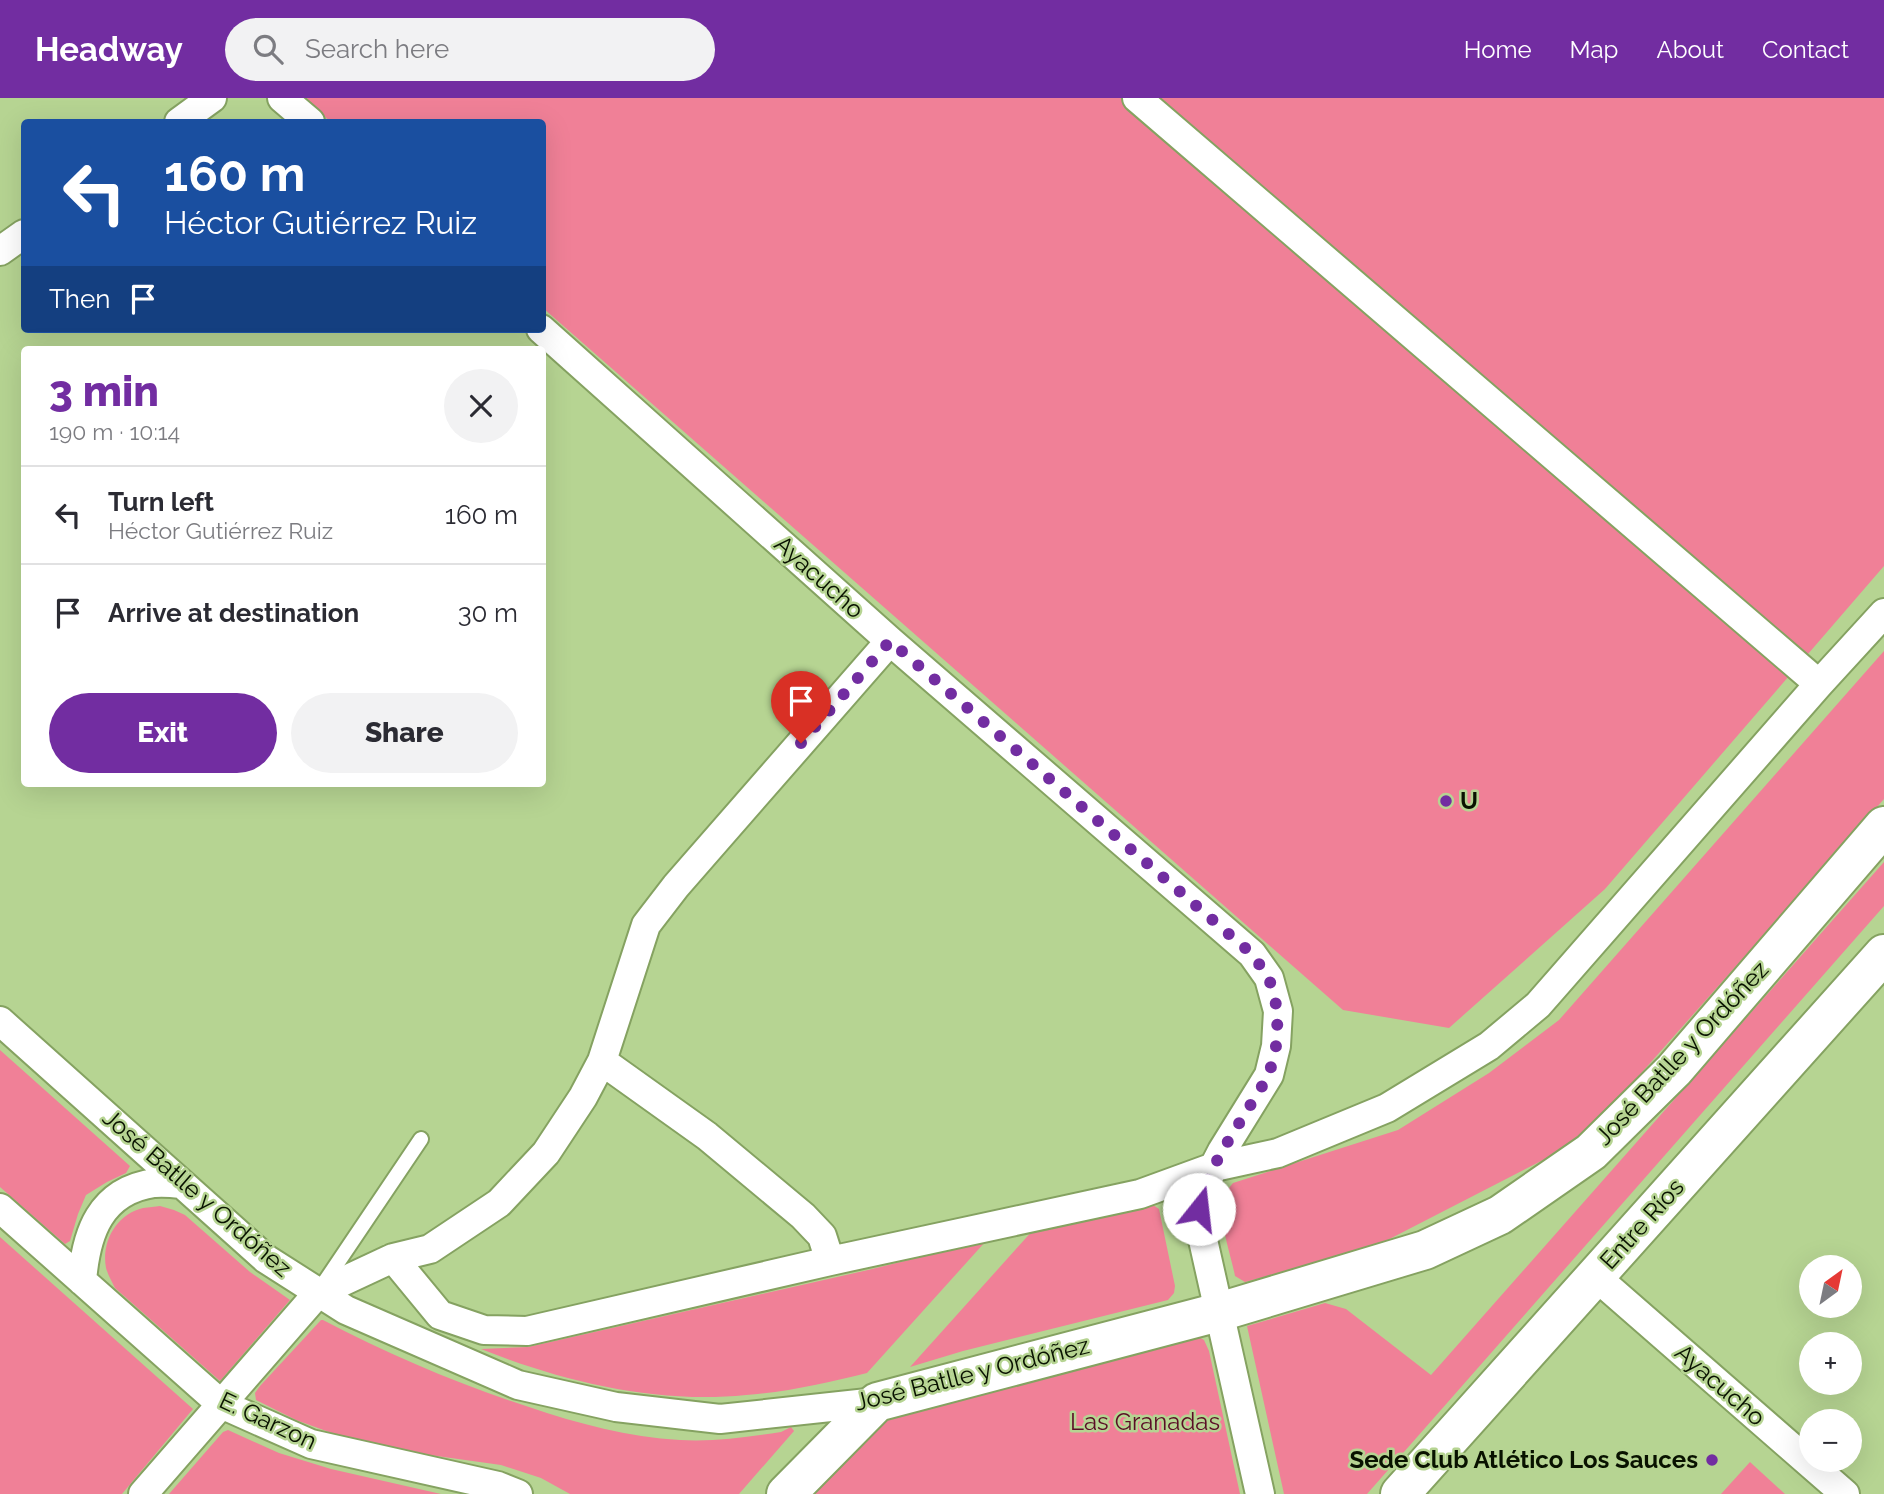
<!DOCTYPE html>
<meta charset="utf-8">
<style>
:root{--surface:#fff;--page:#f2f2f3;--text:#2b2b33;--muted:#7c7c81;--line:#e1e1e2;--accent:#722da1}
body{margin:0;font-family:Raleway,sans-serif;background:var(--page);color:var(--text);height:100vh;display:flex;flex-direction:column;font-size:26px;white-space:nowrap}
*{box-sizing:border-box;margin:0}
p{font-size:23px;color:var(--muted)}
.icon{flex:none;width:38px;height:38px;fill:none;stroke:currentColor;stroke-width:2;stroke-linecap:round;stroke-linejoin:round}
.map{position:relative;flex:1;overflow:hidden}
.details{position:absolute;left:21px;top:248px;width:525px;height:441px;display:flex;flex-direction:column;background:var(--surface);border-radius:7px;box-shadow:0 7px 28px #0002}
.details>*{flex:none}
.banner{position:absolute;left:21px;top:21px;width:525px;height:214px;border-radius:7px;box-shadow:0 7px 28px #0002;background:#1a4fa0;color:#fff;overflow:hidden}
.needle{width:46px;rotate:33deg}
.buttons{position:absolute;left:1799px;top:1157px;display:grid;gap:14px}
.buttons a{display:grid;place-items:center;width:63px;height:63px;border-radius:50%;background:var(--surface);box-shadow:0 7px 28px #0002;font-size:35px}
.pin{position:absolute;display:grid;place-items:center;width:60px;height:60px;color:#fff;margin:-72px -30px;border-radius:50% 50% 50% 0;rotate:-45deg;box-shadow:0 0 7px #0007}
.pin .icon{rotate:45deg}
.me{position:absolute;width:77px;margin:-38px;rotate:16deg;stroke-linejoin:round;filter:drop-shadow(0 0 5px #0008)}
.turn{display:flex;align-items:center;gap:24px;height:147px;padding:0 28px;font-size:32px}
.turn .icon{width:91px;height:91px;stroke-width:2.5}
.turn b{display:block;font-size:49px;line-height:60px}
.then{display:flex;align-items:center;height:66px;padding:0 28px;background:#0003;gap:14px;font-size:26px}
.round{display:grid;place-items:center;flex:none;width:74px;height:74px;border-radius:37px;background:var(--page)}
.head{display:flex;align-items:center;justify-content:space-between;height:119px;padding:0 28px}
h1{font-size:42px;font-weight:800;line-height:52px;color:var(--accent)}
.action{display:flex;gap:14px;margin-top:auto;padding:14px 28px}
.action a{flex:1;height:80px;border-radius:42px;background:var(--accent);color:#fff;font-size:28px;font-weight:800;line-height:80px;text-align:center}
.action a+a{background:var(--page);color:var(--text)}
ul{padding:0;list-style:none}
li{display:flex;align-items:center;gap:21px;height:98px;padding:0 28px;border-top:2px solid var(--line)}
li div{flex:1}
li b{display:block;font-size:26px}
li em{font-style:normal}
header{display:flex;align-items:center;gap:42px;box-sizing:border-box;height:98px;padding:0 35px;background:var(--accent);color:#fff}
header strong{font-size:33px}
nav{display:flex;gap:38px;margin-inline-start:auto;font-size:24px}
.search{width:490px;height:63px;background:var(--page);display:flex;align-items:center;gap:18px;box-sizing:border-box;padding:0 24px;border-radius:38px;color:var(--muted);font-size:26px}
.map>svg:first-child{display:block}
</style>
<header>
<strong>Headway</strong>
<div class="search"><svg class="icon" aria-label="search" viewBox="0 0 24 24"><circle cx="10" cy="10" r="6"/><path d="M15 15l6 6"/></svg>Search here</div>
<nav><a>Home</a><a>Map</a><a>About</a><a>Contact</a></nav>
</header>
<div class="map">
<svg width="1884" height="1396" viewBox="0 0 1884 1396">
<rect width="100%" height="100%" fill="#b6d492"/>
<!-- green -->
<path fill="#f08097" d="M307,0H1884V468L1605,791L1449,930L1343,912L543,210L542,24H331L309,5Z
M1884,553V701L1582,1042L1372,1150L1245,1184L1235,1178C1231,1157 1219,1125 1223,1105C1224,1096 1228,1091 1233,1085L1398,1032L1489,975L1559,922Z
M1884,764V808L1367,1396H1284L1247,1228L1325,1205L1346,1211L1431,1277Z
M0,952L130,1068L126,1075L107,1084L86,1097L78,1116L70,1143L65,1146L0,1089Z
M1148,1105L1153,1107L1159,1111L1175,1188L1174,1195L1168,1202L963,1253L910,1269L1034,1131Z
M160,1108L174,1112L185,1117L250,1174L290,1202L220,1283L115,1190C112,1184 108,1177 106,1170C101,1143 117,1116 143,1110C149,1109 155,1109 160,1108Z
M0,1139L193,1311L122,1396H0Z
M986,1143L867,1275C827,1285 787,1294 746,1297C656,1306 564,1284 481,1251L528,1249L868,1172Z
M321,1222H323C390,1257 458,1286 529,1309C579,1326 628,1339 680,1342C714,1344 747,1339 781,1334L791,1329L794,1333L739,1396H570L541,1380L501,1367L401,1353L340,1338L296,1322L256,1302L255,1295L260,1288Z
M1195,1237L1204,1242L1209,1253L1240,1396H804L886,1314Z
M228,1332L279,1355L331,1371L441,1396H169L223,1334Z
M1750,1364L1785,1396H1721Z"/>
<g fill="none" stroke-linecap="round" stroke-linejoin="round">
<!-- lane casing -->
<g stroke="#85a261" stroke-width="18">
<path id="lane" d="M322,1188L421,1041"/>
</g>
<!-- street casing -->
<g stroke="#85a261" stroke-width="32">
<path id="street" d="M282,0L310,24
M1137,0L1819,586
M179,24L212,0
M0,153L24,136
M541,231L890,543L1252,856L1269,880L1278,913L1276,948L1269,977L1222,1053L1206,1084L1199,1111L1201,1133L1260,1396
M0,923L266,1161L346,1212L518,1287L616,1309L720,1321L877,1304
M602,963L707,1038L803,1118L822,1138L830,1163
M0,1110L221,1306L311,1346L498,1388L518,1396
M393,1160L440,1217L484,1232L527,1233L830,1163L1140,1096L1214,1069L1278,1055L1387,1010L1489,948L1538,907L1819,586L1884,515
M1595,1178L1845,1396
M82,1183C86,1135 100,1093 154,1085C163,1084 173,1085 182,1086
M143,1396L318,1195L393,1160L430,1151L499,1105L546,1055L583,999L602,963L646,827L676,788L890,543"/>
</g>
<!-- secondary casing -->
<g stroke="#85a261" stroke-width="42">
<path id="secondary" d="M786,1396L877,1304L1219,1214L1425,1152L1500,1117L1591,1054L1674,972L1884,728
M1400,1396L1884,856"/>
</g>
<!-- lane -->
<use href="#lane" stroke="#fff" stroke-width="14"/>
<!-- street -->
<use href="#street" stroke="#fff" stroke-width="28"/>
<!-- secondary -->
<use href="#secondary" stroke="#fff" stroke-width="38"/>
</g>
<g fill="none" stroke-linecap="round" stroke-linejoin="round">
<!-- route -->
<path stroke="#722da1" stroke-width="12" stroke-dasharray="0 21.6" d="M801,645L890,543L1252,856L1269,880L1278,914L1276,948L1269,977L1222,1053L1206,1084L1199,1111"/>
</g>
<!-- markers -->
<g fill="#722da1" stroke="#b6d492" stroke-width="2.5">
<circle cx="1446" cy="703" r="7"/>
<circle cx="1712" cy="1362" r="7"/>
</g>
<g text-anchor="middle" stroke-width="5" stroke-linejoin="round" paint-order="stroke">
<!-- street labels -->
<g font-size="24" fill="#091200" stroke="#b6d492">
<text transform="translate(819 479) rotate(42)" y="8">Ayacucho</text>
<text transform="translate(1682 955) rotate(-47)" y="8">José Batlle y Ordóñez</text>
<text transform="translate(197 1095) rotate(41)" y="8">José Batlle y Ordóñez</text>
<text transform="translate(1642 1126) rotate(-48)" y="8">Entre Ríos</text>
<text transform="translate(972 1276) rotate(-14)" y="8">José Batlle y Ordóñez</text>
<text transform="translate(1720 1287) rotate(41)" y="8">Ayacucho</text>
<text transform="translate(268 1323) rotate(25)" y="8">E. Garzon</text>
</g>
<!-- poi labels -->
<g font-size="24" font-weight="bold" fill="#091200" stroke="#b6d492" text-anchor="start">
<text x="1460" y="711">U</text>
<text x="1698" y="1370" text-anchor="end">Sede Club Atlético Los Sauces</text>
</g>
<!-- park labels -->
<g font-size="24" fill="#5a0d26" stroke="#b6d492">
<text x="1145" y="1332">Las Granadas</text>
</g>
</g>
</svg>
<div class="buttons">
<a><svg class="needle" viewBox="-14 -14 28 28"><path d="M0-13l5 13h-10z" fill="#e53935"/><path d="M0 13l5-13h-10z" fill="#7c7c81"/></svg></a>
<a>+</a>
<a>−</a>
</div>
<div class="pin" style="left:801px;top:645px;background:#d93025"><svg class="icon" aria-label="arrive" viewBox="0 0 24 24"><path d="M6 21V4h12l-3 4 3 4H6"/></svg></div>
<svg class="me" style="left:1199px;top:1111px" viewBox="-20 -20 40 40"><circle r="19" fill="#fff"/><path d="M0-13L10 11 0 6-10 11z" fill="#722da1"/></svg>
<div class="banner">
<div class="turn"><svg class="icon" aria-label="left" viewBox="0 0 24 24"><path d="M17 20v-9H6M10 6l-5 5 5 5"/></svg><div><b>160 m</b>Héctor Gutiérrez Ruiz</div></div>
<div class="then">Then<svg class="icon" aria-label="arrive" viewBox="0 0 24 24"><path d="M6 21V4h12l-3 4 3 4H6"/></svg></div>
</div>
<section class="details">
<div class="head"><div><h1>3 min</h1><p>190 m · 10:14</p></div><a class="round"><svg class="icon" aria-label="close" viewBox="0 0 24 24"><path d="M6 6l12 12M18 6L6 18"/></svg></a></div>
<ul>
<li><svg class="icon" aria-label="left" viewBox="0 0 24 24"><path d="M17 20v-9H6M10 6l-5 5 5 5"/></svg><div><b>Turn left</b><p>Héctor Gutiérrez Ruiz</p></div><em>160 m</em></li>
<li><svg class="icon" aria-label="arrive" viewBox="0 0 24 24"><path d="M6 21V4h12l-3 4 3 4H6"/></svg><div><b>Arrive at destination</b></div><em>30 m</em></li>
</ul>
<div class="action"><a>Exit</a><a>Share</a></div>
</section>
</div>
